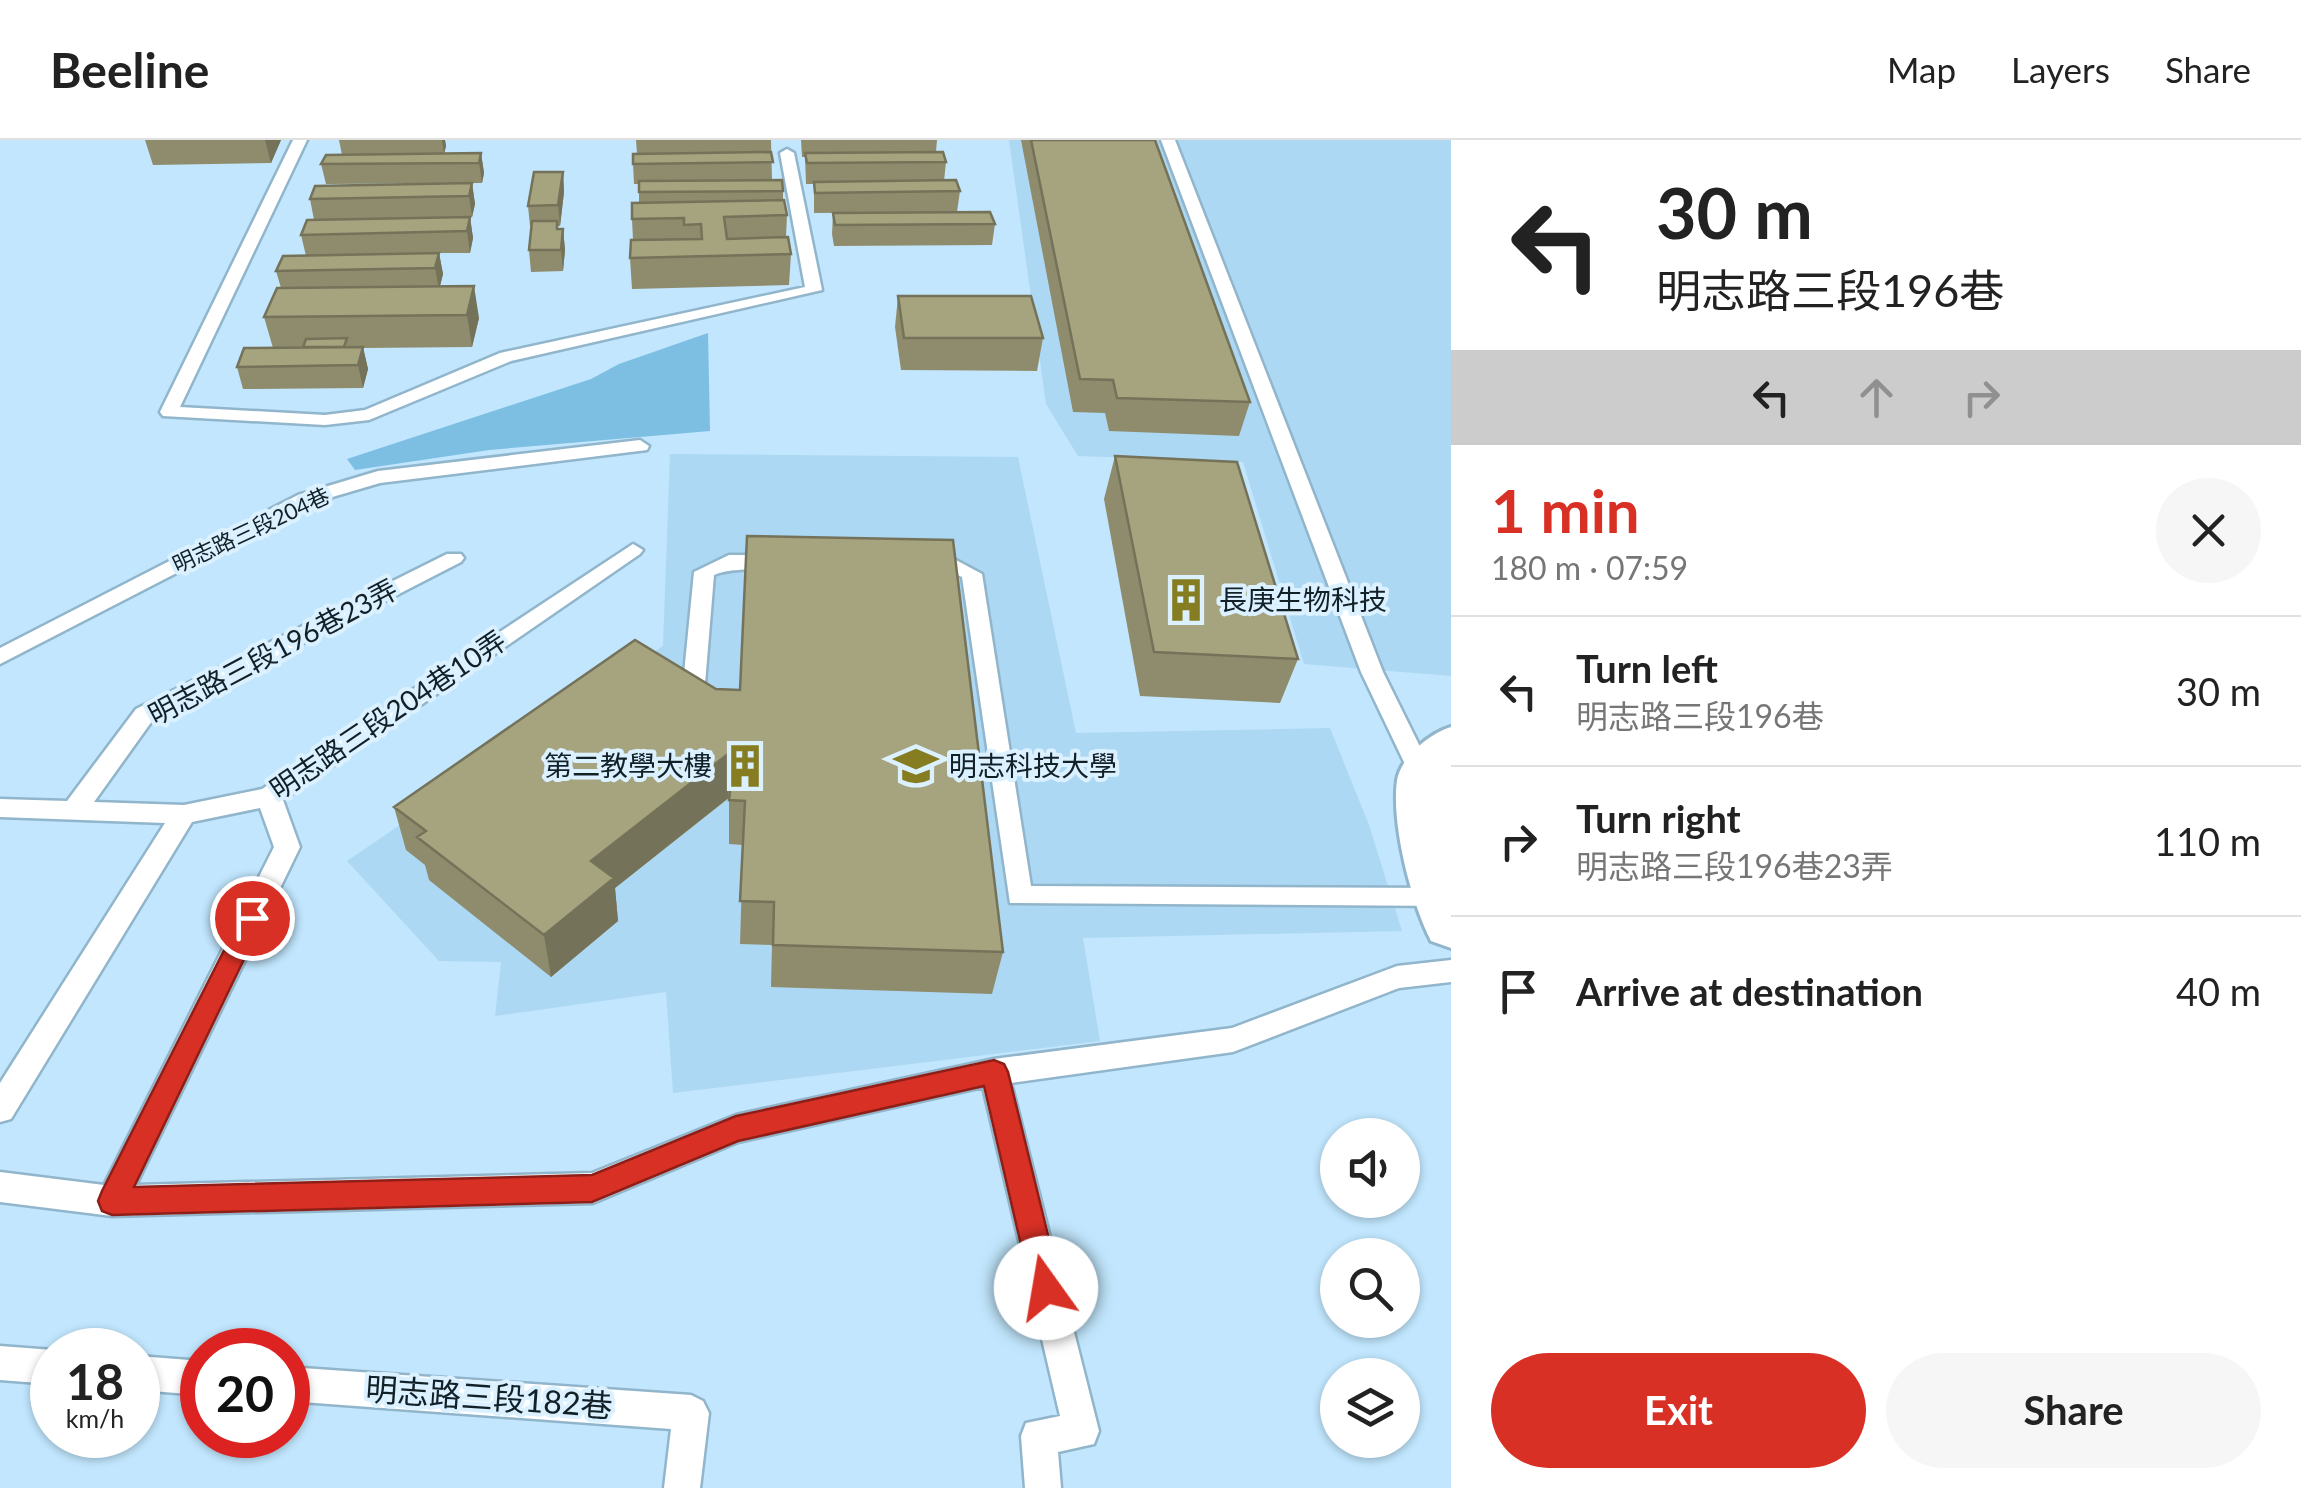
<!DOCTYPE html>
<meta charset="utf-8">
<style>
:root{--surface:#fff;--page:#f6f6f6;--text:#222;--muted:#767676;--line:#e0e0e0;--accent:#d93025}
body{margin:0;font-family:Lato,"Noto Sans TC",sans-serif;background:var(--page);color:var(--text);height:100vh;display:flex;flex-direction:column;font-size:38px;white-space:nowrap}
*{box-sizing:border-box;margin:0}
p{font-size:32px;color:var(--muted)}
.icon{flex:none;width:55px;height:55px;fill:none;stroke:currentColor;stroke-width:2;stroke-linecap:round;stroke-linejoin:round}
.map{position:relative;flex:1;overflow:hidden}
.sheet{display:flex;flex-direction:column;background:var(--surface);width:850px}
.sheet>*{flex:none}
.banner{background:#fff;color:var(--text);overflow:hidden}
.controls{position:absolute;left:1320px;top:978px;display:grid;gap:20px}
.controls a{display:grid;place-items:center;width:100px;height:100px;border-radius:50%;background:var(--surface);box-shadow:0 2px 8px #0004;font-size:50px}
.speed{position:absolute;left:30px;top:1188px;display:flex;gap:20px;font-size:50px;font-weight:700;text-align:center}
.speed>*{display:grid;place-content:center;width:130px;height:130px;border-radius:50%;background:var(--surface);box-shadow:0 2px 8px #0004;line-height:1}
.speed small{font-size:25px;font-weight:400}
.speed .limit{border:15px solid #d22;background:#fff;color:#111}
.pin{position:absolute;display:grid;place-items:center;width:85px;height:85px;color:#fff;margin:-42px;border:5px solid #fff;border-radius:50%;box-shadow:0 2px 10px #0007}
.me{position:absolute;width:110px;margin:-55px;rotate:347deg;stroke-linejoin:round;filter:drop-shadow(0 0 8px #0008)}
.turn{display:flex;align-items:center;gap:35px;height:210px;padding:0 40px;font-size:45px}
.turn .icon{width:130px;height:130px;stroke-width:2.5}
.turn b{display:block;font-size:70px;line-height:85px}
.lanes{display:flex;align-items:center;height:95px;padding:0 40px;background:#0003;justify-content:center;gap:50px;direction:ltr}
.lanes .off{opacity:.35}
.round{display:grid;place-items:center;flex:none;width:105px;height:105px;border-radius:52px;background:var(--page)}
.head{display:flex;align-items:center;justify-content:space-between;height:170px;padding:0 40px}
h1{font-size:60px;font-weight:700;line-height:75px;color:var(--accent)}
.primary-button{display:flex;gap:20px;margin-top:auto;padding:20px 40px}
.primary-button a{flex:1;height:115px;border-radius:60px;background:var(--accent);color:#fff;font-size:40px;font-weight:700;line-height:115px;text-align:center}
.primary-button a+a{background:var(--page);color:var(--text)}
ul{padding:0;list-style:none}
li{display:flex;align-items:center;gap:30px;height:150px;padding:0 40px;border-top:2px solid var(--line)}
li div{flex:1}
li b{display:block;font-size:38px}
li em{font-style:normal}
header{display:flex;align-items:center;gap:60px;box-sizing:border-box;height:140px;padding:0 50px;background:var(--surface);border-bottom:2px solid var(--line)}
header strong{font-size:48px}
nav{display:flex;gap:55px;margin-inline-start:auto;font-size:35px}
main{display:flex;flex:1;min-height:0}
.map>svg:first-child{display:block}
</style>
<header>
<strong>Beeline</strong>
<nav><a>Map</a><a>Layers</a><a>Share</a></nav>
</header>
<main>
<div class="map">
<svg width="1451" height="1348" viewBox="0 0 1451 1348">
<rect width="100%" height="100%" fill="#c1e6fd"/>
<!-- built -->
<path fill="#add8f3" d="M1009,0H1451V536L1304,524L1243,322L1078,316L1046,264Z
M670,314L1018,317L1076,593L1330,588L1369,685L1402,791L1083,798L1100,901L673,953L666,852L495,876L501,822L439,821L347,721L663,506Z"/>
<!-- green -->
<path fill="#7dbee3" d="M708,193L710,291L489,310L355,330L347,319L591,239L619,224Z"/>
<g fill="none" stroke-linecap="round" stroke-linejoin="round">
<!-- lane casing -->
<g stroke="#91b5cb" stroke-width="5">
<path id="lane" d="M293,0H307L180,267L325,275L365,270L500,213L805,147L780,13L787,9L794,13L822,150L511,221L369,280L325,285L163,276L160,272Z
M1161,0H1175L1383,532L1435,637L1432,643H1414L1361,532Z
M640,300L649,306L647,310L380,343L312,363L0,524V508L298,355L378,331Z
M633,404L643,410L640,414L283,660L300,707L136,1045L592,1033L736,975L994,919L1232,888L1397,826L1451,820V842L1399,848L1233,912L1011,943L1099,1291L1094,1304L1058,1312L1061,1348H1025L1021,1296L1026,1283L1060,1276L983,947L738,1002L593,1063L112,1076L0,1062V1032L104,1045L274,707L260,668L192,682L11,979L0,982V943L165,683L0,677V659L67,661L136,569L447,414H461L464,418L461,422L152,581L94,662L184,665L262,649Z
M729,415H780L790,421C775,434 737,425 714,435L705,544L702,549H686L683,544L694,432Z
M925,417L954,419L982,434L1031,746L1444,748L1451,750V766L1010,763L962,437L944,429L918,427L915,423Z
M0,1206L53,1210L52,1244L0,1240Z
M138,1216L202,1221V1255L138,1250Z
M288,1227L691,1255L703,1261L709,1273L700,1348H664L671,1289L288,1261Z"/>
</g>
<!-- street casing -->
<g stroke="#91b5cb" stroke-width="6">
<path id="street" d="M1451,587V808L1431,801C1411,762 1391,684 1397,640C1401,617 1430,593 1451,587Z"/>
</g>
<!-- lane -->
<use href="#lane" fill="#fff" fill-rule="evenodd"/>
<!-- street -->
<use href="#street" fill="#fff" fill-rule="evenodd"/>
</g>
<!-- wall -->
<path fill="#8f8c6d" d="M145,0H281L271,23L153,25Z
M339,0H445L446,6L444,14L481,13L484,33L482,43L326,44L321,24L342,15Z
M636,0H771L772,40L783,51V60L787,75L786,97L791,114L789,145L632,149L630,118L633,100L632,79L639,63V44H634L633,24L637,14Z
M801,0H937L936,12L946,22L944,41L960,51L957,72L814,73V44H806L805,17H802Z
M1021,0H1155L1250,262L1239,296L1109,291L1105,273L1073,272Z
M563,32L564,52L560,86H558V89H563L565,110L563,131L531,132L529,110L532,86H530L528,66Z
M472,43L475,64L472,77L314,80L310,59Z
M833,73L995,84L992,105L834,106L832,94Z
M470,77L473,98L470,113H439L443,134L440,146L479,178L472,207L363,208L368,229L363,248L243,249L237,227L273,208L264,177L281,148L276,131L306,116L301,95Z
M898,156L1043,198L1037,231L901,230L895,187Z
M1115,316L1298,519L1280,563L1140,556L1104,359Z
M635,500L1003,812L992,854L771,847L772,805L740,804L743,705L729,704V658L615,748L618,781L551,837L429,740L425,725L406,710L394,667Z"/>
<!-- shaded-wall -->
<path fill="#747259" d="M265,0H281L271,23Z
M442,0H445L446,6L444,14Z
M481,13L484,33L482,43L479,23Z
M563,32L564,52L560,86L558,65Z
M472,43L475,64L472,77L469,56Z
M470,77L473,98L470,113L467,91Z
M563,89L565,110L563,131L561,110Z
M439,113L443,134L439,150L435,128Z
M474,146L479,178L472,207L467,175Z
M363,207L368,229L363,248L358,225Z
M728,614V658L615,748L618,781L551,837L544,795L591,721Z"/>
<!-- building -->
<path fill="#a6a37f" stroke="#747259" stroke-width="2.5" d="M1031,0H1155L1250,262L1117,258L1113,240L1080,239Z
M771,12L773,22L633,24V14Z
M943,12L946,22L807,23L805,13Z
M481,13L479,23L321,24L326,15Z
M534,32H563L558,65L528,66Z
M782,40L783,51L639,52V41Z
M956,40L960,51L815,53L814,42Z
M472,43L469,56L310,59L315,46Z
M784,60L787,75L724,77L727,99L788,97L791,114L630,118L631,100L702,99L701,84L684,85V78L632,79V63Z
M990,72L995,84L835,85L833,73Z
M470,77L467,91L301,95L307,80Z
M532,81H557V89H563L561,110H529Z
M439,113L435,128L276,131L283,116Z
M474,146L467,175L264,177L277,148Z
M898,156H1031L1043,198H904Z
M347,198L344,207H303L306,199Z
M363,207L358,225L237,227L244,208Z
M1115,316L1237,322L1298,519L1154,512Z
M747,396L953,400L1003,812L773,805L774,762L740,761L745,661L729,660L733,623H746V615L728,614L591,721L614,738L544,795L417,697L426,691L394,667L635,500L716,549L740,550Z"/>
<!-- route -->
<path fill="#d93025" stroke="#8d1f18" stroke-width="2.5" d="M252,768L261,771L264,778L134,1047L592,1035L736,976L994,920L1004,924L1008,932L1061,1148L1057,1158L1046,1162L1036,1158L1031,1148L984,946L738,1001L592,1062L112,1075L102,1071L98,1061L102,1051L244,771Z"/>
<!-- icons -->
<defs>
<g id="building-bare" transform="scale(3.45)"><path d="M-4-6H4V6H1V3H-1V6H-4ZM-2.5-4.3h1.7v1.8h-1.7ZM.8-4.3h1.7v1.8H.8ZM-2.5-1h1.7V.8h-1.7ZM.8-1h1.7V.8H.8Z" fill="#867c22" stroke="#dbf1ff" stroke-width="2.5" paint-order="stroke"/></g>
<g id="university-bare" transform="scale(3.45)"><path d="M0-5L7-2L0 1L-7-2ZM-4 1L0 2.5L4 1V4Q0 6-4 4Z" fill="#867c22" stroke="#dbf1ff" stroke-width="2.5" paint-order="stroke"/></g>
</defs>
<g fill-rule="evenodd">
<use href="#building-bare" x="1186" y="460"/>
<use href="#building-bare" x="745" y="626"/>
<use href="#university-bare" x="916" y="626"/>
</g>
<g text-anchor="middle" stroke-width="8" stroke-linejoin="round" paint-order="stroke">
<!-- far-street labels -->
<g font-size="22" fill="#122028" stroke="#dbf1ff">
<text transform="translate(251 390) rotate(-25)" y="8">明志路三段204巷</text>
</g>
<!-- poi labels -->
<g font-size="28" fill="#122028" stroke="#dbf1ff" text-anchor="start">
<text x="1219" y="470">長庚生物科技</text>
<text x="712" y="636" text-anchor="end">第二教學大樓</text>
<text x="949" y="636">明志科技大學</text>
</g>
<!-- street labels -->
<g font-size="28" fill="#122028" stroke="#dbf1ff">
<text transform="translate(273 512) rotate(-28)" y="10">明志路三段196巷23弄</text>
<text transform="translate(388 575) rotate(-34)" y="10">明志路三段204巷10弄</text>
</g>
<!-- near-street labels -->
<g font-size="32" fill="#122028" stroke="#dbf1ff">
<text transform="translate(489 1258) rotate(4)" y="11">明志路三段182巷</text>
</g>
</g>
</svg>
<div class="controls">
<a><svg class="icon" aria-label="sound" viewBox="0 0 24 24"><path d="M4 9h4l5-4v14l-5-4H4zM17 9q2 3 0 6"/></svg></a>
<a><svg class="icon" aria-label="search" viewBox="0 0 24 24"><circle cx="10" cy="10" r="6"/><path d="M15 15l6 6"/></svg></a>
<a><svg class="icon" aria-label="layers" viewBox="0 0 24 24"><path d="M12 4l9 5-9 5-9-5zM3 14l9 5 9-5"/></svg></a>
</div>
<div class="speed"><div>18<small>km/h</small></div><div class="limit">20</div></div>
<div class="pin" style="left:252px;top:778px;background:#d93025"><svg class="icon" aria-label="arrive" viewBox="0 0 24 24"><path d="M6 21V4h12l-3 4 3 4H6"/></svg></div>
<svg class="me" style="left:1046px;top:1148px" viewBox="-20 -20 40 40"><circle r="19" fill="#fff"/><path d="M0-13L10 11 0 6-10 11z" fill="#d93025"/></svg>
</div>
<section class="sheet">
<div class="banner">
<div class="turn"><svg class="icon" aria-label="left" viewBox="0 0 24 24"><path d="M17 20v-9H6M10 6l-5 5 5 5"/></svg><div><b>30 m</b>明志路三段196巷</div></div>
<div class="lanes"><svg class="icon" aria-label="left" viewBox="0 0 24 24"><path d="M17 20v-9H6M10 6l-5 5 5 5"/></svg><svg class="icon off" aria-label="ahead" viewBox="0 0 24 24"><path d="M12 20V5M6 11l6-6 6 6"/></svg><svg class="icon off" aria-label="right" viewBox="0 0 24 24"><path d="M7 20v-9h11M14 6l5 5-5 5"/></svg></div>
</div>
<div class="head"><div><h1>1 min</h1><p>180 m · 07:59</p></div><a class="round"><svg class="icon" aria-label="close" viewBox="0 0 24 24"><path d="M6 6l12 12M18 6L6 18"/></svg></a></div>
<ul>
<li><svg class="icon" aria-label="left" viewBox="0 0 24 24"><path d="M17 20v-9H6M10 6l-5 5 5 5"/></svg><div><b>Turn left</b><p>明志路三段196巷</p></div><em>30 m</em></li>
<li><svg class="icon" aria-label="right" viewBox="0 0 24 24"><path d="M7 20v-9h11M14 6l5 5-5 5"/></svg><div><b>Turn right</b><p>明志路三段196巷23弄</p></div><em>110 m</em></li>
<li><svg class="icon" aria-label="arrive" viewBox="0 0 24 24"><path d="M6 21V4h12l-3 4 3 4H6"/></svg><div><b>Arrive at destination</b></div><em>40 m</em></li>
</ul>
<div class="primary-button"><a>Exit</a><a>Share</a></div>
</section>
</main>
